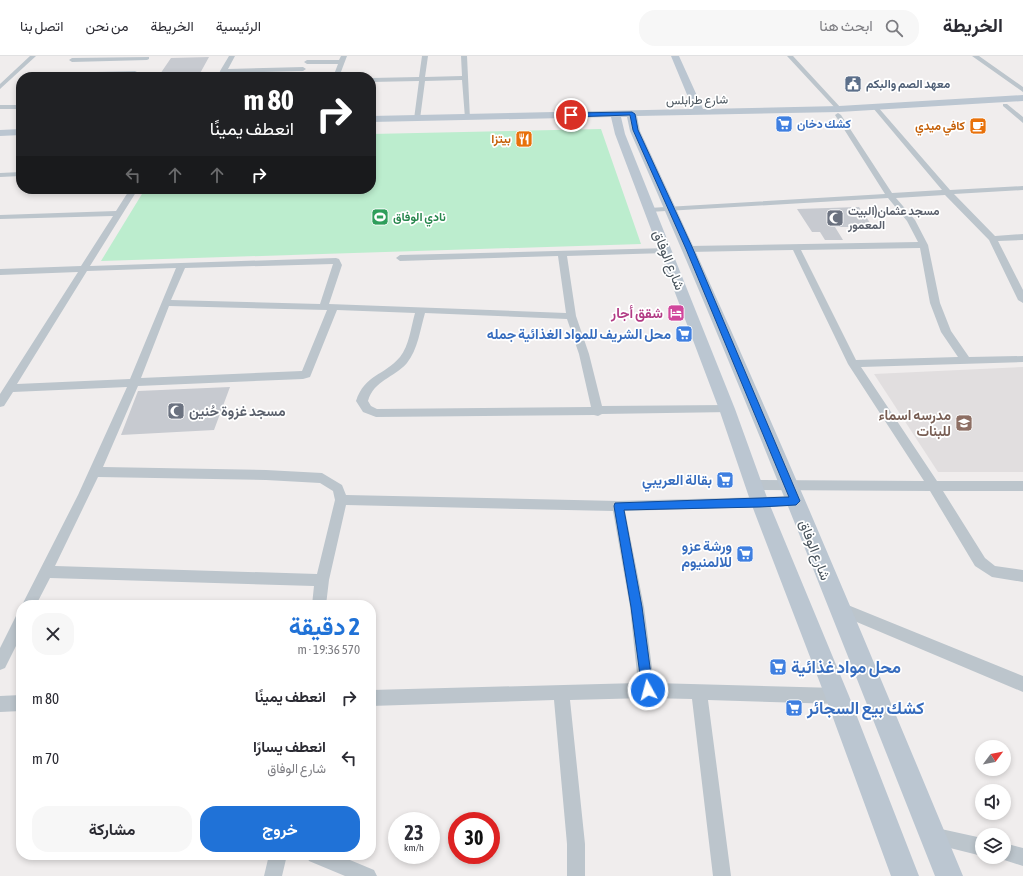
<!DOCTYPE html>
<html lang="ar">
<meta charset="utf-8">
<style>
:root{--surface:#fff;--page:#f7f7f7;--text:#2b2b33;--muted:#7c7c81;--line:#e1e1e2;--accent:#2072d7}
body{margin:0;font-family:"Asap Condensed",Vazirmatn,sans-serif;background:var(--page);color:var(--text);direction:rtl;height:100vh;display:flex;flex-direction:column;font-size:15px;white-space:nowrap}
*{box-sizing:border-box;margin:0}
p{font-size:13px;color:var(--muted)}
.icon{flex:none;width:22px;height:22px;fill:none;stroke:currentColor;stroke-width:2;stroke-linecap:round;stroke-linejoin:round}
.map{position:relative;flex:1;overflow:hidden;direction:ltr}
.sheet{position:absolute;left:16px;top:544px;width:360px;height:260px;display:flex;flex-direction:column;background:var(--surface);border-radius:16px;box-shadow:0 2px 6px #0003;direction:rtl}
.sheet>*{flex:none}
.top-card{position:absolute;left:16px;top:16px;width:360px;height:122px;border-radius:16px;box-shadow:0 2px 6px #0003;direction:rtl;background:#202124;color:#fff;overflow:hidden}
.needle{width:26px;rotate:58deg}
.controls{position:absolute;left:975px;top:684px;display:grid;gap:8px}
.controls a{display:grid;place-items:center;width:36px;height:36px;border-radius:50%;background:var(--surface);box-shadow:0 2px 6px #0003;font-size:20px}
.speed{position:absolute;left:388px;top:756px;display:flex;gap:8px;font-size:20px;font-weight:700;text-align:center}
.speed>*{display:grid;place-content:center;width:52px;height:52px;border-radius:50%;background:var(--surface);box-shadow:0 2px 6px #0003;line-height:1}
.speed small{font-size:10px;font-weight:400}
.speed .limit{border:6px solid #d22;background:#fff;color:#111}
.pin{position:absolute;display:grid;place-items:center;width:34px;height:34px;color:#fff;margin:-17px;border:2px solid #fff;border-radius:50%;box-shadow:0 1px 4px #0007}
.me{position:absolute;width:44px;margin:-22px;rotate:353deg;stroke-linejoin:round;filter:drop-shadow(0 0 3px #0008)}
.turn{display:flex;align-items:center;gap:14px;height:84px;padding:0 16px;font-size:18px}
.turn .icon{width:52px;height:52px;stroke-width:2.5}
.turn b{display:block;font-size:28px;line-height:34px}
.lanes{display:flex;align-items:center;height:38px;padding:0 16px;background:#0003;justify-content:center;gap:20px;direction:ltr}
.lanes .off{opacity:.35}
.round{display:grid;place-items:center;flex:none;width:42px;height:42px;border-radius:16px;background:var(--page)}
.head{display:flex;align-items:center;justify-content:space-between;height:68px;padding:0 16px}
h1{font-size:24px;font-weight:700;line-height:30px;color:var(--accent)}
.cta{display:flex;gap:8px;margin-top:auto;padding:8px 16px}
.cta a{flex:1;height:46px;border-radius:16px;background:var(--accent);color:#fff;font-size:16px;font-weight:700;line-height:46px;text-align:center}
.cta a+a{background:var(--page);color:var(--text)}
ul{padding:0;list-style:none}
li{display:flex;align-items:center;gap:12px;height:60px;padding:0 16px}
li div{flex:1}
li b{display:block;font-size:15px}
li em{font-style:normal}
header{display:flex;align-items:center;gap:24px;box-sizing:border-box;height:56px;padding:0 20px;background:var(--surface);border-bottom:1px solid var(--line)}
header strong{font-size:19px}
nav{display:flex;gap:22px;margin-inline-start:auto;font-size:14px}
.search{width:280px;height:36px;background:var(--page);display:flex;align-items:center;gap:10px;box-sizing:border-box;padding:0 14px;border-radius:16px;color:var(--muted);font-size:15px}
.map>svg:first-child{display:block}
</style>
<header>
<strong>الخريطة</strong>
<div class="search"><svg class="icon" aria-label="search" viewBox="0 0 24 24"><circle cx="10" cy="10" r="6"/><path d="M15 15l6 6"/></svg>ابحث هنا</div>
<nav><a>الرئيسية</a><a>الخريطة</a><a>من نحن</a><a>اتصل بنا</a></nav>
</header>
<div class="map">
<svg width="1023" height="820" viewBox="0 0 1023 820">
<rect width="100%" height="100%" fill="#f0eded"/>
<!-- education -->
<path fill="#e1dedf" d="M1023,311V416H938L874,318Z"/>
<!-- green -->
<path fill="#bcedce" d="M601,73L641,188L101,205L145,133H371V78Z"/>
<!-- building -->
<path fill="#c7cad0" d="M209,1L198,21H158L171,2Z
M859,151L873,171H835L843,184H825L820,176H812L797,153Z
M230,331L214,374L121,379L138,335Z"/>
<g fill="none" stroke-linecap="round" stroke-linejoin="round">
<!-- street -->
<path fill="#bcc5cc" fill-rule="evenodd" d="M30,0H36L0,33V28Z
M229,0H235L228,13L303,11L306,13L303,15L226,17L223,21H219L220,15Z
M341,0H347L339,21H333L338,8H307L304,6L307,4H339Z
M422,0H428L425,21L462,20L461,0H467L470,63L465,62L462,24L425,25L420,63L417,65L414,63L419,25L371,26V22L419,21Z
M787,0H793L841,52V54H837Z
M972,0H979L1023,31V36Z
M149,1V3L147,4L72,6L69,4L72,2Z
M135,15L137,16V18L57,21L54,19L57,17Z
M1003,48H1007L1023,61V67L1003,50Z
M0,49H21V53H0Z
M873,50H877L950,134L1023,130V134L954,138L995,180L1023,178V184L998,185L1023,234V247L1018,244L989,184L945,139L896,142L915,164L928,189L940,247L951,275L969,301L1023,300V306L861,311L937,425H1023V435H943L985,502L995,510L1023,514V526L992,521L975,510L930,435L754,434L750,432L748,429L750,426L754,424L924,425L848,308L793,194L689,196L685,193L689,190L918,186L907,165L888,142L649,156L645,154L649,152L885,138L835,59L838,57L841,59L892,137L942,134L873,52ZM920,192L930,247L941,276L958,301L856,304L801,194Z
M21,116V120L0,121V117Z
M130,133H138L90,210L336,202L339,203L342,209L329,248L566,257L558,200L400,205L396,202L400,199L669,192V196L666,197L567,200L576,260L589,298L602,350L727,349L733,353L731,356L602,358L598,360L594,359L376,361L363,356L356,345C365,318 384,320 400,301C409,290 411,271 415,257L337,254L310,321L303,323L138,330L103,411L266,414L322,417L342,429L346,439L618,445L795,440L799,441L801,445L799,449L795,450L625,455L644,551L654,627L837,632L842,635L845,640L842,645L837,648L708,644L731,820H713L692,643L647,642L570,644L585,788V820H567V788L554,644L371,650V634L638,627L630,551L613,455L346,449L329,524L326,549H312L314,530L50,522L36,549H22L78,439L127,331L13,336L4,350L0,351V338L78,216L0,219V213L81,210L113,160L0,163V159L116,155ZM333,208L320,248L171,244L185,212ZM176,212L130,323L17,328L87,215ZM169,250L327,254L302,315L141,322ZM425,257L567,263L579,298L591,351L377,353L371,350L368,345C374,324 394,322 407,307C418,293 420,274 425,257ZM98,421L266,424L320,427L333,435L335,444L317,518L55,510Z
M838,545L1023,620V636L833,556L831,551L833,546Z
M21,558V580L5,612L0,614V592L16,560Z
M21,639V655L0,656V640Z
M932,771L982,782V800L926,786L923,780L926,774Z
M1004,787L1023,792V810L998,802L997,801H1004Z
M269,799H287L282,820H264Z
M306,799H338L374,814L377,820H345L309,805Z"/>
<!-- secondary -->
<path fill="#bbc6d1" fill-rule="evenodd" d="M671,0H679L703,53L839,50L1023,39V45L839,56L637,60L640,75C755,320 859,570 963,820H935C836,571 739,320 630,75L627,61H621L625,78L735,353L769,447L849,640L919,820H891L825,640L751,447L719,353L615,78L611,61L371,66V60L693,53Z
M21,73V79L0,80V74Z"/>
</g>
<!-- route -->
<path fill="#1a73e8" stroke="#114b97" d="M632,56L635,58L638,74L693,193L800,445L796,449L760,451L624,454L642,551L653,634L652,638L648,640L643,638L642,634L631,551L614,450L615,447L789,441L686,193L633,74L630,59L571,61L568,59L571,57Z"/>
<!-- icons -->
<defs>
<g id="civic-square" transform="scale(0.9)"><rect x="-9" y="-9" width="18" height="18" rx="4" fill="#5c6f8a" stroke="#fff"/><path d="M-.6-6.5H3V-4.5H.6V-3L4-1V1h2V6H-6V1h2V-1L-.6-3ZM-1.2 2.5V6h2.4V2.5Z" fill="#fff"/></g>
<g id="supermarket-square" transform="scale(0.9)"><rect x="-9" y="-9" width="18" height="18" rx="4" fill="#3f7fe0" stroke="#fff"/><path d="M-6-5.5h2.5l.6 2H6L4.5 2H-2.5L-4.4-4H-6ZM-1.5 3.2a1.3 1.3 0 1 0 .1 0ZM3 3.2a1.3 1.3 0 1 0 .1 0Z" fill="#fff"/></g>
<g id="cafe-square" transform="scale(0.9)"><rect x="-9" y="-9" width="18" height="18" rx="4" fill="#e8710a" stroke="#fff"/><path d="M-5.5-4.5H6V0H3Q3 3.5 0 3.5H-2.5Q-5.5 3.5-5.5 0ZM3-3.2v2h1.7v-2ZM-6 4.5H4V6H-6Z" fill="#fff"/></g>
<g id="restaurant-square" transform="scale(0.9)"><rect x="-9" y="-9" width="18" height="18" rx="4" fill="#e8710a" stroke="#fff"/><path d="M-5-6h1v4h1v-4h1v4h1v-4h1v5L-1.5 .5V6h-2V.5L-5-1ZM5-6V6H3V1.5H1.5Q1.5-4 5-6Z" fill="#fff"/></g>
<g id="stadium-square" transform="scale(0.9)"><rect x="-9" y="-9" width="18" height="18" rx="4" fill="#2e9e5b" stroke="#fff"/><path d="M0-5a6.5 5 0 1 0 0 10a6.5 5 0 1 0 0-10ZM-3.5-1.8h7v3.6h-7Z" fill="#fff"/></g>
<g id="mosque-square" transform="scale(0.9)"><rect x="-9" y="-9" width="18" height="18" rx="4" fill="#6b7280" stroke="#fff"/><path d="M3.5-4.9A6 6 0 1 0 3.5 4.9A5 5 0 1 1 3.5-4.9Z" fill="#fff"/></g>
<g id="hotel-square" transform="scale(0.9)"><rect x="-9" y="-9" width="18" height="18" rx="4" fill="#d1479c" stroke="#fff"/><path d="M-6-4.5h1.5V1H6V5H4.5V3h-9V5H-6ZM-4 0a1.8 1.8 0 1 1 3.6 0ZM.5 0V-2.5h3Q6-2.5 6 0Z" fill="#fff"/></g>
<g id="school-square" transform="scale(0.9)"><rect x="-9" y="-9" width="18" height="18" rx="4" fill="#8d6e63" stroke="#fff"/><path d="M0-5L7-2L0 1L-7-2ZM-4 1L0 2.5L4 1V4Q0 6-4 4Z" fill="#fff"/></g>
</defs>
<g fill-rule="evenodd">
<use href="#civic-square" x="853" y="28"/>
<use href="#supermarket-square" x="784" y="68"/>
<use href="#cafe-square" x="978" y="70"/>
<use href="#restaurant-square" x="524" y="83"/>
<use href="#stadium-square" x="380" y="161"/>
<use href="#mosque-square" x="835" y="162"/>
<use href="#hotel-square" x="676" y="257"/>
<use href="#supermarket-square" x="684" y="278"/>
<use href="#mosque-square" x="176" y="355"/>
<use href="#school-square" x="964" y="367"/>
<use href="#supermarket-square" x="725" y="424"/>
<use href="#supermarket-square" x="745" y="498"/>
<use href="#supermarket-square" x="778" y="611"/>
<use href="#supermarket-square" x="794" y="652"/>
</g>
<g text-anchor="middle" stroke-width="3.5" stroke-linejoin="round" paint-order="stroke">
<!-- far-service labels -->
<g font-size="12" font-weight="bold" fill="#4e5e75" stroke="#fff" text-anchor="start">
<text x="866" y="32">معهد الصم والبكم</text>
</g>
<!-- far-street labels -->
<g font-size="12" fill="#46515a" stroke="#fff">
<text transform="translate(697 44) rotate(-1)" y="4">شارع طرابلس</text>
</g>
<!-- far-shop labels -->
<g font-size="12" font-weight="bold" fill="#366cbe" stroke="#fff" text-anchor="start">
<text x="797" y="72">كشك دخان</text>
</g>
<!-- far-food labels -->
<g font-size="12" font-weight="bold" fill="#c56008" stroke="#fff" text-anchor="end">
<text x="965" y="74">كافي ميدي</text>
<text x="511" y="87">بيتزا</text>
</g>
<!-- far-worship labels -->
<g font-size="12" font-weight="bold" fill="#5b616d" stroke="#fff" text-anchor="start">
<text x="848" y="159">مسجد عثمان(البيت<tspan x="848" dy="14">المعمور</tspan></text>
</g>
<!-- far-leisure labels -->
<g font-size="12" font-weight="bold" fill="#27864d" stroke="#fff" text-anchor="start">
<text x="393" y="165">نادي الوفاق</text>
</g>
<!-- street labels -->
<g font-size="14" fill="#46515a" stroke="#fff">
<text transform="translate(669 204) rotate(68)" y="5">شارع الوفاق</text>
<text transform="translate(815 494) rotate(69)" y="5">شارع الوفاق</text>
</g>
<!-- hotel labels -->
<g font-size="14" font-weight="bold" fill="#b23c85" stroke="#fff" text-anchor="end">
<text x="663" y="262">شقق أجار</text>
</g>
<!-- shop labels -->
<g font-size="14" font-weight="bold" fill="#366cbe" stroke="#fff" text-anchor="end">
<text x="671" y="283">محل الشريف للمواد الغذائية جمله</text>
<text x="712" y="429">بقالة العريبي</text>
<text x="732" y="495">ورشة عزو<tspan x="732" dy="16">للالمنيوم</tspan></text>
</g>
<!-- worship labels -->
<g font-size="14" font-weight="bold" fill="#5b616d" stroke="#fff" text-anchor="start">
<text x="189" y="360">مسجد غزوة حُنين</text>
</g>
<!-- education labels -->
<g font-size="14" font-weight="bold" fill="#785e54" stroke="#fff" text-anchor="end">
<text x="951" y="364">مدرسه اسماء<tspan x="951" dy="16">للبنات</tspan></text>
</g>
<!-- near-shop labels -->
<g font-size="17" font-weight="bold" fill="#366cbe" stroke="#fff" text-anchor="start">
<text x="791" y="617">محل مواد غذائية</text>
<text x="807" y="658">كشك بيع السجائر</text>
</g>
</g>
</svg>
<div class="controls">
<a><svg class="needle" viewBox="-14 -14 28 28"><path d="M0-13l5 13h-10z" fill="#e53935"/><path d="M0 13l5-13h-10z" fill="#7c7c81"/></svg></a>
<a><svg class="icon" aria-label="sound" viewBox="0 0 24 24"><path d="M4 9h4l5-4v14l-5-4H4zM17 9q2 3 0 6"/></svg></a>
<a><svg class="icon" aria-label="layers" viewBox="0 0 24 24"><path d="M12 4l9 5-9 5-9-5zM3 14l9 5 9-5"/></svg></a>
</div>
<div class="speed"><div>23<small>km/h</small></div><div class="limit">30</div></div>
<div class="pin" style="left:571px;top:59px;background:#d93025"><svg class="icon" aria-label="arrive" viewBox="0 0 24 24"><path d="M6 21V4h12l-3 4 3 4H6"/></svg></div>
<svg class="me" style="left:648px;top:634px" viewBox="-20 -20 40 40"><circle r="17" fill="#1a73e8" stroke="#fff" stroke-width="3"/><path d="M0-11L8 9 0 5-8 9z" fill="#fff"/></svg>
<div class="top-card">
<div class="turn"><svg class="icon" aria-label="right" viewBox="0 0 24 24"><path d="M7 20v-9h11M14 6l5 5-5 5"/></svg><div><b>80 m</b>انعطف يمينًا</div></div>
<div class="lanes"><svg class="icon off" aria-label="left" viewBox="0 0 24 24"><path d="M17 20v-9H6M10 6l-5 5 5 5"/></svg><svg class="icon off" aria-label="ahead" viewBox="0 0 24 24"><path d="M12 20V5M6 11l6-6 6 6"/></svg><svg class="icon off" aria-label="ahead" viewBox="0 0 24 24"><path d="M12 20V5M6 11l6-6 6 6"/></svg><svg class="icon" aria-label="right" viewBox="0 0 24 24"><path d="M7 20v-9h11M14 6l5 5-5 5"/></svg></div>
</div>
<section class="sheet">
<div class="head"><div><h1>2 دقيقة</h1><p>570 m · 19:36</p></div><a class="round"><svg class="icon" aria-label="close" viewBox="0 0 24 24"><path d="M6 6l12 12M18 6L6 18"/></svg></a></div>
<ul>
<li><svg class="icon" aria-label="right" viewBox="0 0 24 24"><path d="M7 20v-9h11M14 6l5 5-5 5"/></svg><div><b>انعطف يمينًا</b></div><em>80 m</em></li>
<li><svg class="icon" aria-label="left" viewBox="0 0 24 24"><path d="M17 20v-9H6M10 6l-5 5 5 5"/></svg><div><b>انعطف يسارًا</b><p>شارع الوفاق</p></div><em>70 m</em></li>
</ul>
<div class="cta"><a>خروج</a><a>مشاركة</a></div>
</section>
</div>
